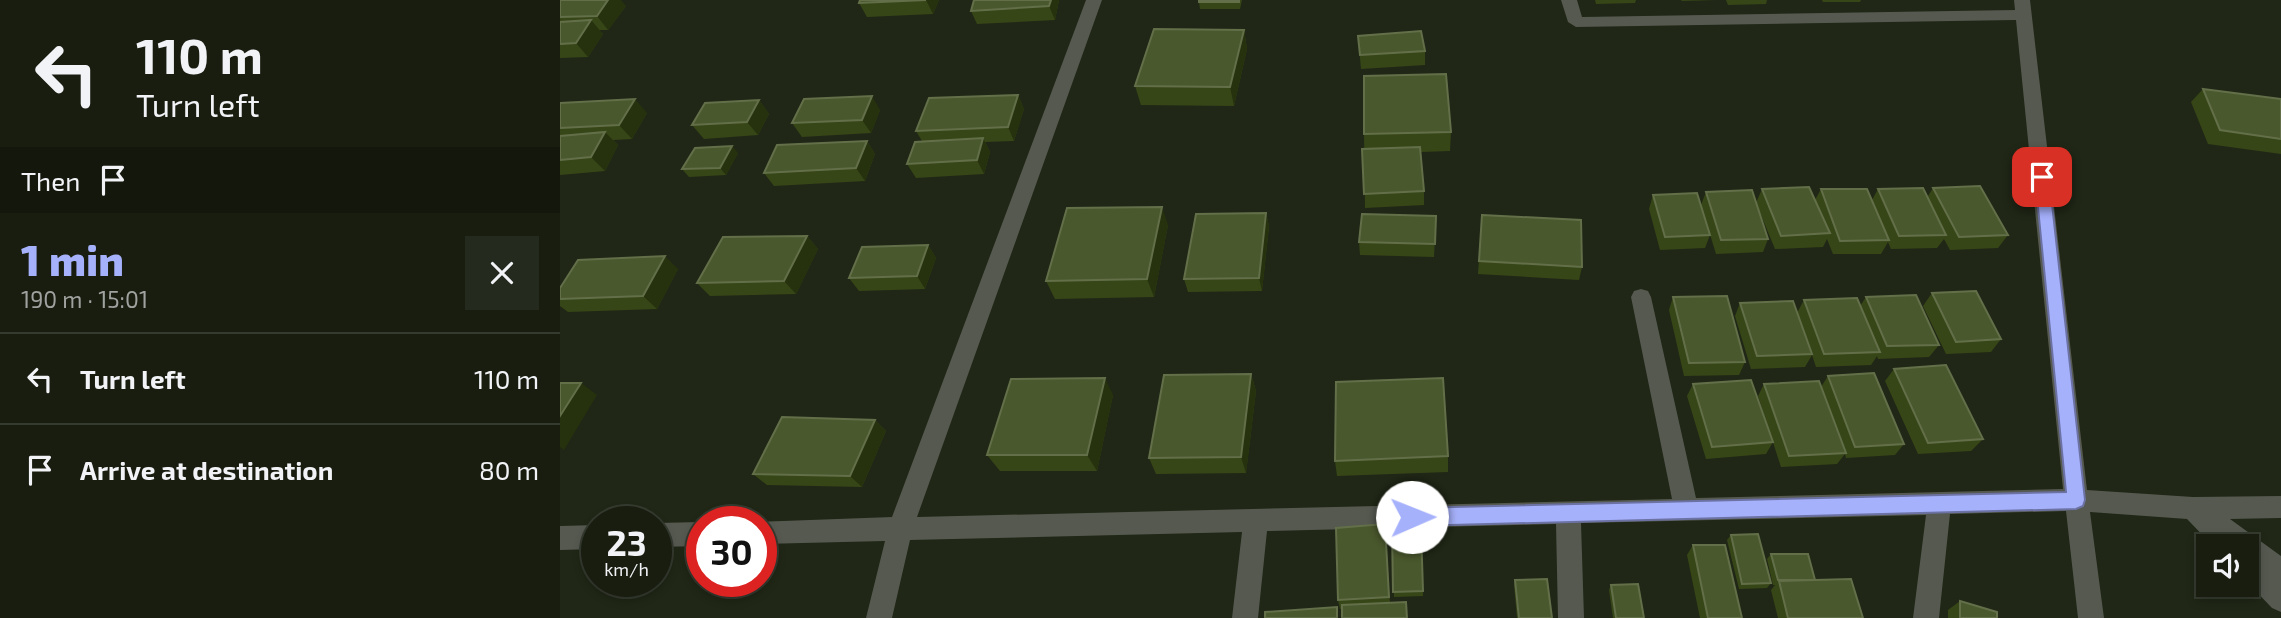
<!DOCTYPE html>
<meta charset="utf-8">
<style>
:root{--surface:#181d10;--page:#252a1e;--text:#f1f3f6;--muted:#9fa29f;--line:#363b30;--accent:#a6b1fc}
body{margin:0;font-family:"Exo 2",sans-serif;background:var(--page);color:var(--text);height:100vh;display:flex;flex-direction:column;font-size:26px;white-space:nowrap}
*{box-sizing:border-box;margin:0}
p{font-size:23px;color:var(--muted)}
.icon{flex:none;width:38px;height:38px;fill:none;stroke:currentColor;stroke-width:2;stroke-linecap:round;stroke-linejoin:round}
.map{position:relative;flex:1;overflow:hidden}
.panel{display:flex;flex-direction:column;background:var(--surface);width:560px}
.panel>*{flex:none}
.guide{background:#181d10;color:var(--text);overflow:hidden}
.buttons{position:absolute;left:1636px;top:534px;display:grid;gap:14px}
.buttons a{display:grid;place-items:center;width:63px;height:63px;border-radius:0px;background:var(--surface);box-shadow:0 4px 10px #0003,0 0 0 2px var(--line);font-size:35px}
.speed{position:absolute;left:21px;top:506px;display:flex;gap:14px;font-size:35px;font-weight:700;text-align:center}
.speed>*{display:grid;place-content:center;width:91px;height:91px;border-radius:50%;background:var(--surface);box-shadow:0 4px 10px #0003,0 0 0 2px var(--line);line-height:1}
.speed small{font-size:18px;font-weight:400}
.speed .limit{border:10px solid #d22;background:#fff;color:#111}
.pin{position:absolute;display:grid;place-items:center;width:60px;height:60px;color:#fff;margin:-30px;border-radius:14px;box-shadow:0 4px 10px #0006}
.me{position:absolute;width:77px;margin:-38px;rotate:89deg;stroke-linejoin:round;filter:drop-shadow(0 0 5px #0008)}
.turn{display:flex;align-items:center;gap:24px;height:147px;padding:0 21px;font-size:32px}
.turn .icon{width:91px;height:91px;stroke-width:2.5}
.turn b{display:block;font-size:49px;line-height:60px}
.then{display:flex;align-items:center;height:66px;padding:0 21px;background:#0003;gap:14px;font-size:26px}
.round{display:grid;place-items:center;flex:none;width:74px;height:74px;border-radius:0px;background:var(--page)}
.overview{display:flex;align-items:center;justify-content:space-between;height:119px;padding:0 21px}
h1{font-size:42px;font-weight:800;line-height:52px;color:var(--accent)}
ul{padding:0;list-style:none}
li{display:flex;align-items:center;gap:21px;height:91px;padding:0 21px;border-top:2px solid var(--line)}
li div{flex:1}
li b{display:block;font-size:26px}
li em{font-style:normal}
main{display:flex;flex:1;min-height:0}
.map>svg:first-child{display:block}
</style>
<main>
<section class="panel">
<div class="guide">
<div class="turn"><svg class="icon" aria-label="left" viewBox="0 0 24 24"><path d="M17 20v-9H6M10 6l-5 5 5 5"/></svg><div><b>110 m</b>Turn left</div></div>
<div class="then">Then<svg class="icon" aria-label="arrive" viewBox="0 0 24 24"><path d="M6 21V4h12l-3 4 3 4H6"/></svg></div>
</div>
<div class="overview"><div><h1>1 min</h1><p>190 m · 15:01</p></div><a class="round"><svg class="icon" aria-label="close" viewBox="0 0 24 24"><path d="M6 6l12 12M18 6L6 18"/></svg></a></div>
<ul>
<li><svg class="icon" aria-label="left" viewBox="0 0 24 24"><path d="M17 20v-9H6M10 6l-5 5 5 5"/></svg><div><b>Turn left</b></div><em>110 m</em></li>
<li><svg class="icon" aria-label="arrive" viewBox="0 0 24 24"><path d="M6 21V4h12l-3 4 3 4H6"/></svg><div><b>Arrive at destination</b></div><em>80 m</em></li>
</ul>
</section>
<div class="map">
<svg width="1721" height="618" viewBox="0 0 1721 618">
<rect width="100%" height="100%" fill="#202716"/>
<g fill="none" stroke-linecap="round" stroke-linejoin="round">
<!-- minor -->
<path fill="#555950" fill-rule="evenodd" d="M526,0H542L357,517L1112,499L1071,297L1074,291L1081,289L1088,291L1091,297L1136,498L1503,489L1456,20L1016,27L1008,22L1001,0H1017L1022,17L1455,10L1454,0H1470L1527,490L1633,497L1721,496V518L1670,519L1721,556V612L1712,608L1687,582V546H1653L1627,519L1530,512L1544,618H1518L1506,511L1390,514L1379,618H1353L1366,515L1021,523L1024,618H998L996,524L707,531L698,618H672L682,532L350,540L332,618H306L325,541L201,544V522H198L332,517Z
M142,522V546L96,547V523Z
M37,525V549L0,550V526Z"/>
</g>
<!-- wall -->
<path fill="#374617" d="M0,0L66,6L48,30H39L43,34L28,57L0,58Z
M300,0H379L373,14L307,17L299,3Z
M499,0L495,20L417,24L411,11Z
M682,0L680,9H640L639,2Z
M1035,0H1076L1075,3L1036,4Z
M1121,0H1156L1122,1Z
M1166,0H1207L1206,4L1168,5Z
M1262,0H1301L1300,2H1263Z
M684,30L687,49L674,106L581,105L575,86Z
M798,36L865,51V65L801,69Z
M1643,89L1721,99V154L1648,144L1631,102Z
M458,95L464,109L454,141L425,142L430,152L424,174L356,178L347,164L362,141L356,131Z
M199,100L209,114L198,135L144,139L132,125Z
M0,103L87,113L72,139L53,140L58,145L45,171L0,175Z
M320,110L311,133L242,137L232,123Z
M891,132L890,151L861,152L864,191V205L805,208L804,134Z
M307,141L315,154L305,181L214,186L204,173Z
M178,153L166,175L129,177L122,169Z
M1373,188L1448,235L1438,248L1390,250L1384,239L1377,248L1331,249L1328,242L1321,254H1273L1267,239L1263,247L1215,249L1196,203L1202,189L1255,200L1261,189L1312,200L1318,189L1368,196Z
M1146,192L1208,239L1203,252L1156,254L1141,205Z
M1093,195L1150,235L1145,248L1100,250L1089,209Z
M706,213L709,226L702,291L628,292L624,279Z
M922,215L1022,267L1019,280L918,274Z
M876,216L874,257L800,255L799,242Z
M608,225L594,297L495,299L486,281Z
M247,236L258,249L236,294L150,296L137,283Z
M368,245L376,258L365,289L299,291L289,278Z
M118,269L97,309L8,312L0,306V288Z
M1372,293L1441,339L1431,352L1386,354L1363,306Z
M1113,297L1185,362L1179,375L1124,376L1109,310Z
M1306,297L1379,345L1369,357L1318,359L1317,356L1311,365L1256,367L1252,355L1245,367L1191,369L1175,316L1180,303L1237,313L1244,300L1300,306Z
M1334,369L1423,439L1411,451L1358,454L1325,381Z
M691,374L696,391L686,473L596,474L589,458Z
M1268,376L1344,444L1335,455L1286,458L1285,454L1277,464L1221,467L1198,396L1204,384L1261,387Z
M1133,384L1213,442L1206,454L1146,459L1127,396Z
M553,395L537,471H440L427,455Z
M315,420L326,431L302,487L207,485L193,474Z
M888,456V472L777,476L775,461Z
M825,524L830,603L780,609L778,600Z
M861,529L863,596L834,597L832,530Z
M1171,535L1211,583L1207,588L1179,589L1167,540Z
M1133,545L1182,618H1140L1127,555Z
M1211,554L1254,580L1303,618H1218L1211,590L1215,585H1213L1207,559Z
M955,580L992,618H957L954,585Z
M1051,585L1084,618H1053L1049,590Z
M1400,601L1437,618H1388V610Z"/>
<!-- shaded-wall -->
<path fill="#26320e" d="M48,0H61L66,6L48,30L37,16Z
M366,0H379L373,14Z
M491,0H499L495,20L489,6Z
M31,20L43,34L28,57L16,43Z
M684,30L687,49L674,106L670,87Z
M458,95L464,109L454,141L448,127Z
M312,96L320,110L311,133L302,120Z
M75,99L87,113L72,139L59,125Z
M199,100L209,114L198,135L187,122Z
M45,132L58,145L45,171L31,157Z
M423,138L430,152L424,174L417,160Z
M307,141L315,154L305,181L296,168Z
M172,146L178,153L166,175L160,168Z
M602,207L608,225L594,297L587,279Z
M706,213L709,226L702,291L699,278Z
M247,236L258,249L236,294L224,281Z
M368,245L376,258L365,289L357,276Z
M105,256L118,269L97,309L83,296Z
M691,374L696,391L686,473L681,457Z
M545,378L553,395L537,471L527,455Z
M21,383L37,395L4,450L0,447V416Z
M315,420L326,431L302,487L290,476Z"/>
<!-- building -->
<path fill="#4a582d" stroke="#626f49" stroke-width="2" d="M0,0H48L37,16L0,17Z
M300,0H366L299,3Z
M414,0H491L489,6L411,11Z
M639,0H679V2H639Z
M31,20L16,43L0,44V22Z
M594,29L684,30L670,87L575,86Z
M861,31L865,51L800,55L798,36Z
M886,74L891,132L804,134V76Z
M1643,89L1721,99V139L1660,130Z
M458,95L448,127L356,131L369,98Z
M312,96L302,120L232,123L244,99Z
M75,99L59,125L0,128V103Z
M199,100L187,122L132,125L145,103Z
M45,132L31,157L0,160V136Z
M423,138L417,160L347,164L355,142Z
M307,141L296,168L204,173L217,145Z
M172,146L160,168L122,169L135,148Z
M860,147L864,191L804,194L802,149Z
M1420,186L1448,235L1399,237L1373,188Z
M1249,187L1270,233L1221,236L1202,189Z
M1363,188L1386,235L1339,236L1318,189Z
M1261,189H1307L1329,240L1280,241Z
M1192,190L1208,239L1161,240L1146,192Z
M1137,193L1150,235L1105,237L1093,195Z
M602,207L587,279L486,281L507,208Z
M706,213L699,278L624,279L636,214Z
M802,214L876,216L875,244L799,242Z
M922,215L1021,220L1022,267L919,261Z
M247,236L224,281L137,283L163,237Z
M368,245L357,276L289,278L302,247Z
M105,256L83,296L0,299V288L18,260Z
M1416,291L1441,339L1396,342L1372,293Z
M1356,295L1379,345L1327,346L1306,297Z
M1167,296L1185,362L1129,363L1113,297Z
M1297,298L1320,352L1264,354L1244,300Z
M1233,301L1252,354L1197,356L1180,303Z
M1386,365L1423,439L1368,443L1334,369Z
M1314,373L1344,444L1295,447L1268,376Z
M691,374L681,457L589,458L604,375Z
M545,378L527,455H427L451,379Z
M883,378L888,456L775,461L776,382Z
M1191,380L1213,442L1152,447L1133,384Z
M1259,381L1286,453L1229,456L1204,384Z
M0,383H21L0,416Z
M222,417L315,420L290,476L193,474Z
M825,524L829,597L778,600L776,528Z
M861,529L863,591L833,592L832,530Z
M1198,534L1211,583L1182,584L1171,535Z
M1133,545H1165L1182,618H1148Z
M1211,554H1248L1255,580H1218Z
M987,579L992,618H959L955,580Z
M1291,579L1303,618H1228L1219,581Z
M1078,584L1084,618H1056L1051,585Z
M1400,601L1437,612V618H1400Z
M846,602L847,618H782V605Z
M777,607V618H705V612Z"/>
<!-- route -->
<path fill="#a6b1fc" stroke="#6c73a4" stroke-width="2" d="M1482,172L1489,177L1525,500L1523,506L1516,509L852,526L845,523L842,517L845,511L852,508L1506,492L1475,177Z"/>
</svg>
<div class="buttons">
<a><svg class="icon" aria-label="sound" viewBox="0 0 24 24"><path d="M4 9h4l5-4v14l-5-4H4zM17 9q2 3 0 6"/></svg></a>
</div>
<div class="speed"><div>23<small>km/h</small></div><div class="limit">30</div></div>
<div class="pin" style="left:1482px;top:177px;background:#d93025"><svg class="icon" aria-label="arrive" viewBox="0 0 24 24"><path d="M6 21V4h12l-3 4 3 4H6"/></svg></div>
<svg class="me" style="left:852px;top:517px" viewBox="-20 -20 40 40"><circle r="19" fill="#fff"/><path d="M0-13L10 11 0 6-10 11z" fill="#a6b1fc"/></svg>
</div>
</main>
